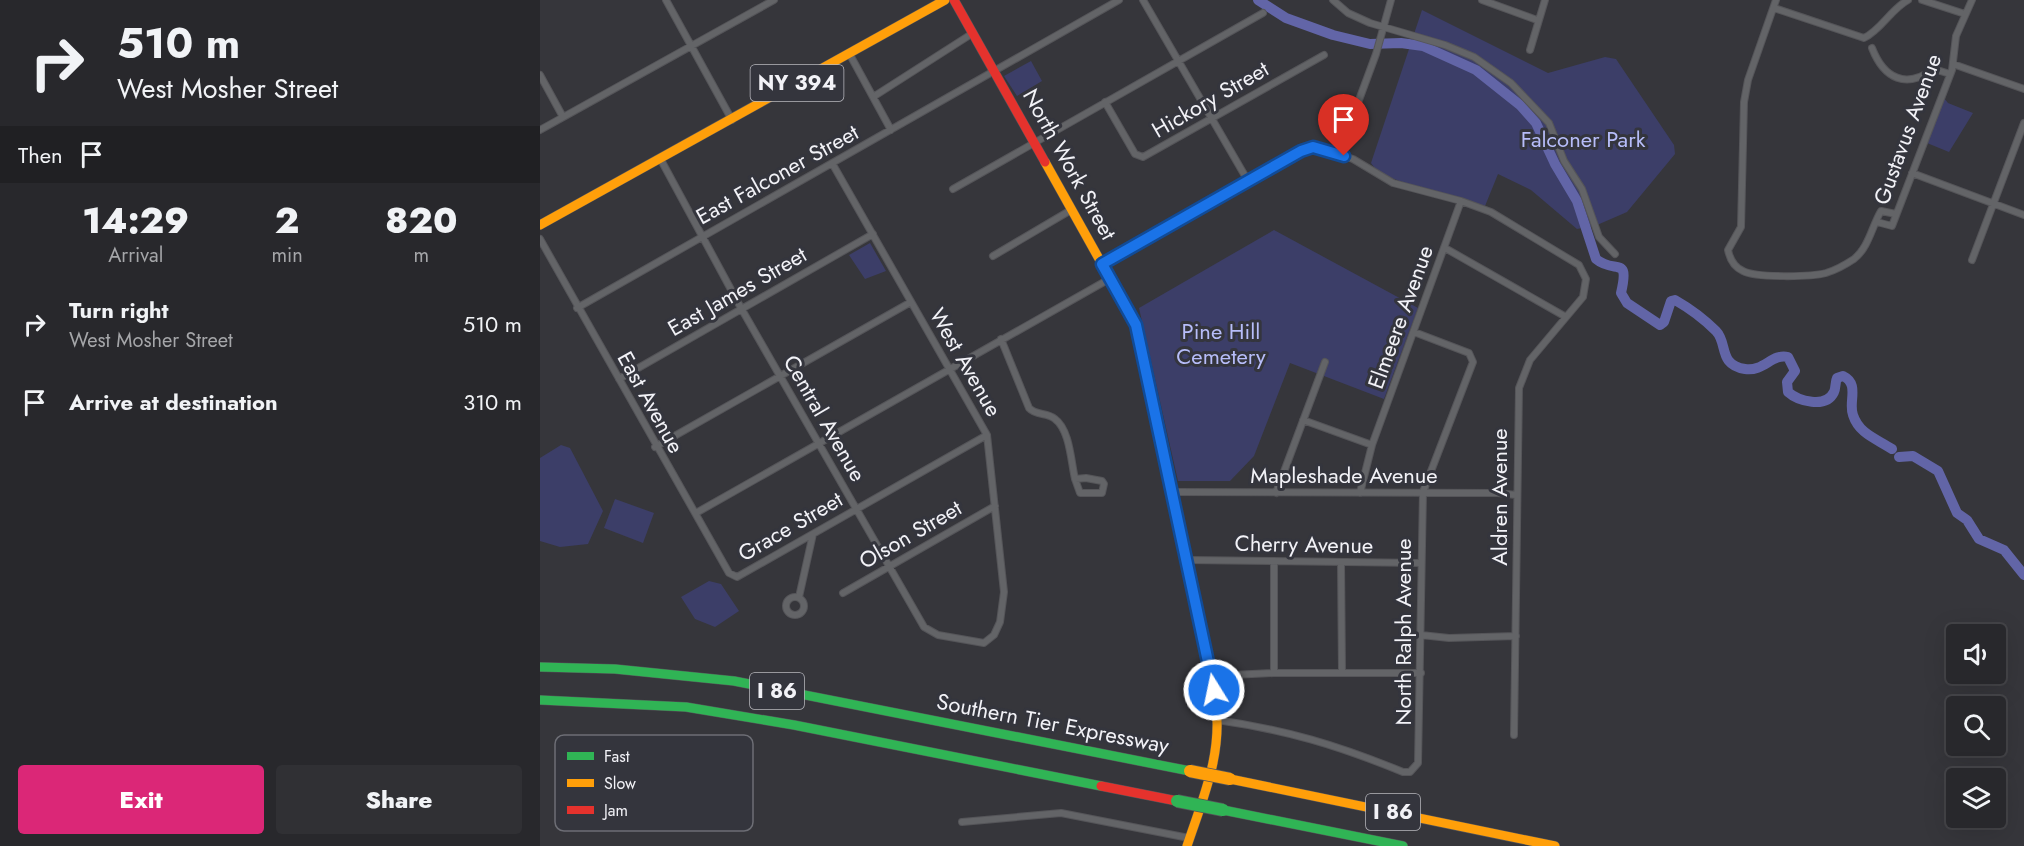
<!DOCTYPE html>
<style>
:root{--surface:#28282c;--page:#303034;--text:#f1f3f6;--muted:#a5a6a9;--line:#444448;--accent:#db2777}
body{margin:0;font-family:Jost,sans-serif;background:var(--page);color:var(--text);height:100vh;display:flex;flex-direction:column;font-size:22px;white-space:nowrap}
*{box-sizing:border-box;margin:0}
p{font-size:20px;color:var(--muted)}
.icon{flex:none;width:33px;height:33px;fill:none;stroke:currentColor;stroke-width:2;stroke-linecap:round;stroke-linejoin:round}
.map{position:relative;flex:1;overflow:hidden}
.sheet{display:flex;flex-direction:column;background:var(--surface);width:540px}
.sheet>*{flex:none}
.guide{background:#28282c;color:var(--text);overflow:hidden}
.fabs{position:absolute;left:1406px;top:624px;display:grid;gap:12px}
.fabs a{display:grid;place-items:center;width:60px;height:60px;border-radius:6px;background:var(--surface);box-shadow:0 6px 24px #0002,0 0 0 2px var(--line);font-size:30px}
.pin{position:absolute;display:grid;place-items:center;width:51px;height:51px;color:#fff;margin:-62px -26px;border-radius:50% 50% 50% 0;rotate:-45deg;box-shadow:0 0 6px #0007}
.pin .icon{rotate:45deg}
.me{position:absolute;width:66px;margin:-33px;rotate:350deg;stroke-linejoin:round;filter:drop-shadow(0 0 4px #0008)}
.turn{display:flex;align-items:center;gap:21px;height:126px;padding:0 18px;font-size:27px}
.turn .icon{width:78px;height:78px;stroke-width:2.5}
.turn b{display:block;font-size:42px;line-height:51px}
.then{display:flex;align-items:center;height:57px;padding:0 18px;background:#0003;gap:12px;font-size:22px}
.eta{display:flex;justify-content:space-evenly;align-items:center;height:102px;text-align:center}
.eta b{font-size:36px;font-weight:800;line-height:42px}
.action{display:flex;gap:12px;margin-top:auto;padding:12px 18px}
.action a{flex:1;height:69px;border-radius:6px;background:var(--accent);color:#fff;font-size:24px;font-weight:800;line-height:69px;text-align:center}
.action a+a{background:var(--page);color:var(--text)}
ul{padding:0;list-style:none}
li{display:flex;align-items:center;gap:18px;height:78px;padding:0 18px}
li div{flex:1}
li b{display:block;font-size:22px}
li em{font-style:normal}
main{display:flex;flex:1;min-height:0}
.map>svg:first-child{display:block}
</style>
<main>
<section class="sheet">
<div class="guide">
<div class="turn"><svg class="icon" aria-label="right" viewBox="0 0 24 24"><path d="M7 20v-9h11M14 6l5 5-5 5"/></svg><div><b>510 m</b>West Mosher Street</div></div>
<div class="then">Then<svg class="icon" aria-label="arrive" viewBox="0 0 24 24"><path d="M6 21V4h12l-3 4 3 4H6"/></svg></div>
</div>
<div class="eta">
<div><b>14:29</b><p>Arrival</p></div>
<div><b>2</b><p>min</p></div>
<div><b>820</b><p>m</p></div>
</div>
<ul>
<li><svg class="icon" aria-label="right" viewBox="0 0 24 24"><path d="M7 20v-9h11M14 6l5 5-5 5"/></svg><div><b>Turn right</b><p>West Mosher Street</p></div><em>510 m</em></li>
<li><svg class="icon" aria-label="arrive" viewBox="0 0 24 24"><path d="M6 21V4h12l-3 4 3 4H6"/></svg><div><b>Arrive at destination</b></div><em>310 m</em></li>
</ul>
<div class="action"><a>Exit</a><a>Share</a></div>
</section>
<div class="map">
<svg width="1484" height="846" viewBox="0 0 1484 846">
<rect width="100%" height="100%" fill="#36363b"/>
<!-- green -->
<path fill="#3c3e68" d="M882,10L1008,73L1065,57L1076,59L1134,145L1135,154L1087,212L1057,225L1037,229L991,190L958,174L945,206C921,198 842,183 831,163Z
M491,61L502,81L477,96L464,76Z
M1404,98L1408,103L1433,113L1409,152L1387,143Z
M734,230L878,308L844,399L750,363L714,456L690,481H638L599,308Z
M330,243L346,271L325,279L309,255Z
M21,445L30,448L63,511L48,544L20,547L0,541V458Z
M75,499L114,513L103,543L64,528Z
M169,581L181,584L199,611L175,627L155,619L141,597Z"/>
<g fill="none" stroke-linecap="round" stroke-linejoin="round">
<!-- river -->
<path stroke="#6265a7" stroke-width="10" d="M718,0L746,18L793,35L830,44L861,43L883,46L936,70L980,105L996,123L1015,164L1037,201L1056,259C1075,275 1090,254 1081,293L1087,303L1120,325L1124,322L1131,301L1135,300C1149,308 1165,320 1176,331C1188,343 1178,365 1205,369C1224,372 1232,353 1248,357L1255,371L1247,382L1248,392C1258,401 1286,409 1294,392C1296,388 1295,382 1297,378L1303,376C1320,384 1308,402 1313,415C1319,434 1337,439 1352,449
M1359,457L1373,456L1398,471L1417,513L1427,520L1439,539L1464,550L1484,575"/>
<!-- street casing -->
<g stroke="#555559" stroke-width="8">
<path id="street" d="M126,0L192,120
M603,0L708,181
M793,0L808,13L830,23L905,45L934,57L971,83L1009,123L1024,161L1042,189L1059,237L1075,254
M942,0L997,20
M1236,0L1208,80L1204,102L1201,227L1188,250C1190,260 1194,267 1203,271C1216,278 1271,277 1286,273C1296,270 1305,265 1314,259C1329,247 1332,226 1341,211L1356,214
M1382,0L1425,14
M1234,8L1324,38C1341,30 1351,9 1368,0
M1332,48C1344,79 1366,89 1394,69L1410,74
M990,50L1005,0
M309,53L351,130
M1413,64L1484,89
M0,75L23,117
M333,97L433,33
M565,102L595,154L603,157L784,55
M0,130L234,0
M799,154L836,54L851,0
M121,160L201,308L384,627L398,635L444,643L454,635L460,622L464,592L447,435L292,163
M1372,173L1484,215
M413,189L723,13
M1337,222L1352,226L1412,70L1416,36L1432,0
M0,239L189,573L197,577L447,435
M905,248L1026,317
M453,256L531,210
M1432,260L1484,123
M562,264L708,181L773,147L813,159L853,183L921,201L951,212L1039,265L1046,279L1043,297L990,360L979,388L974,735
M37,308L579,0
M461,339L489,408C496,416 507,412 515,419C530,430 531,462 535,479
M79,379L333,234
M763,420L832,445
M115,447L371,302
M546,478L562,481L564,484L562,493H540L535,479Z
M632,492L958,493L976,495
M736,493L785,362
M820,493L832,445L921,201
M156,513L571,278
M647,560L881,563
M734,561V673
M801,562L802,673
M303,593L455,506
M246 606a9 9 0 1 1 18 0a9 9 0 1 1-18 0Z
M259,597L273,534
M881,635L909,638L976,636
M672,676L734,673H881
M677,720C747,730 797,745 863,772H870L878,763L883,492L933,362L929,353L874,332
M422,822L521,813L649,838"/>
</g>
<!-- fast casing -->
<g stroke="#555559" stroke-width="10">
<path id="fast" d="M0,667L75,669L194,681L650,771
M0,700L146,707L254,725L561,786
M683,810L863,846"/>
</g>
<!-- slow casing -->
<g stroke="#555559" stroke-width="10">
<path id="slow" d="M505,162L596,325L613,405
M0,225L405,0
M690,779L1015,846
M647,846C663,798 684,751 675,699"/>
</g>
<!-- jam casing -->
<g stroke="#555559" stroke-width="10">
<path id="jam" d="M414,0L505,162
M613,405L675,699
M561,786L637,801"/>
</g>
<!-- street -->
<use href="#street" stroke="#636467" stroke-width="6"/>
<!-- fast -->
<use href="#fast" stroke="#30b455" stroke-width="9"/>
<!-- slow -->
<use href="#slow" stroke="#ff9f0a" stroke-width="9"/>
<!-- jam -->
<use href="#jam" stroke="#e5322d" stroke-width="9"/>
<!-- fast-bridge casing -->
<g stroke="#555559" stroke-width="14" stroke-linecap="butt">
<path id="fast-bridge" d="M637,801L683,810"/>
</g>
<!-- slow-bridge casing -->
<g stroke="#555559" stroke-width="14" stroke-linecap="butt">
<path id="slow-bridge" d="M650,771L690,779"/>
</g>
<!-- fast-bridge -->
<use href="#fast-bridge" stroke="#30b455" stroke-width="12"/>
<!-- slow-bridge -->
<use href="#slow-bridge" stroke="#ff9f0a" stroke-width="12"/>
</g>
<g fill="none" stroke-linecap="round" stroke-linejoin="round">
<!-- route casing -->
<g stroke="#114b97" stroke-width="15">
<path id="route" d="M674,690L596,325L562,264L761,151L773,147L804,156"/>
</g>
<!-- route -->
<use href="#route" stroke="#1a73e8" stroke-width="10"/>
</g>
<g text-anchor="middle" stroke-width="6" stroke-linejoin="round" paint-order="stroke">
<!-- shield labels -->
<g fill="#34353d" stroke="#b9b9bf" stroke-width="1.5">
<rect x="210.5" y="65" width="93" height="36" rx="4.5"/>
<rect x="210" y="673" width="54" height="36" rx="4.5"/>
<rect x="826" y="794" width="54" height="36" rx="4.5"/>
</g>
<g font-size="21" font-weight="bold" fill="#f2f2f7">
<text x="257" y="90">NY 394</text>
<text x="237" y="698">I 86</text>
<text x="853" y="819">I 86</text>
</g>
<!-- street labels -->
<g font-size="22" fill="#f2f2f7" stroke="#34353d">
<text transform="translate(670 99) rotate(-30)" y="8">Hickory Street</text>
<text transform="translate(1367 129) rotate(-70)" y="8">Gustavus Avenue</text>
<text transform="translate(530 164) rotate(61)" y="8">North Work Street</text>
<text transform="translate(237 174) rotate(-29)" y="8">East Falconer Street</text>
<text transform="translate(197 291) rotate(-30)" y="8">East James Street</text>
<text transform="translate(860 317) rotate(-70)" y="8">Elmeere Avenue</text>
<text transform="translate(426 362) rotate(60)" y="8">West Avenue</text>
<text transform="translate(111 402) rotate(61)" y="8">East Avenue</text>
<text transform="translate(285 418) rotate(60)" y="8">Central Avenue</text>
<text x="804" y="483">Mapleshade Avenue</text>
<text transform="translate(959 497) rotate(-90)" y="8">Aldren Avenue</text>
<text transform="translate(250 526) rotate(-30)" y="8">Grace Street</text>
<text transform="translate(370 534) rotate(-30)" y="8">Olson Street</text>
<text transform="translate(764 544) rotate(1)" y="8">Cherry Avenue</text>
<text transform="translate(863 632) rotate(-90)" y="8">North Ralph Avenue</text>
<text transform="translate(513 723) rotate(11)" y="8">Southern Tier Expressway</text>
</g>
<!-- park labels -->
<g font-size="22" fill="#b7bdf9" stroke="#34353d">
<text x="1043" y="147">Falconer Park</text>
<text x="681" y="339">Pine Hill<tspan x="681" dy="25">Cemetery</tspan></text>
</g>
</g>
<!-- legend -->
<rect x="15" y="735" width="198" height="96" rx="9" fill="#34353d" stroke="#6d6e75" stroke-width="1.5"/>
<rect x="27" y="752" width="27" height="8" fill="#30b455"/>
<rect x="27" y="779" width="27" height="8" fill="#ff9f0a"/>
<rect x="27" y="806" width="27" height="8" fill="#e5322d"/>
<g font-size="16" fill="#f2f2f7">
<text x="64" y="762">Fast</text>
<text x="64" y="789">Slow</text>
<text x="64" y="816">Jam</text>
</g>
</svg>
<div class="fabs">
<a><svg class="icon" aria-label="sound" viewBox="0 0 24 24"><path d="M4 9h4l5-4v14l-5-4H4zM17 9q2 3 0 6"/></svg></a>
<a><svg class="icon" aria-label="search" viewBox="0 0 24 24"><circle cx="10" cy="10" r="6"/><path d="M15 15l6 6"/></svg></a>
<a><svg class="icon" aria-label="layers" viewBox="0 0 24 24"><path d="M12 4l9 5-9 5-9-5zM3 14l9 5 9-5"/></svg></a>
</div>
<div class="pin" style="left:804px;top:156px;background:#d93025"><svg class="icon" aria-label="arrive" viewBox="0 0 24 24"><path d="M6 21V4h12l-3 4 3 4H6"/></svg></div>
<svg class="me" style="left:674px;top:690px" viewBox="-20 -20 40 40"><circle r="17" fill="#1a73e8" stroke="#fff" stroke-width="3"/><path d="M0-11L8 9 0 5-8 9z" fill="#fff"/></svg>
</div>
</main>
